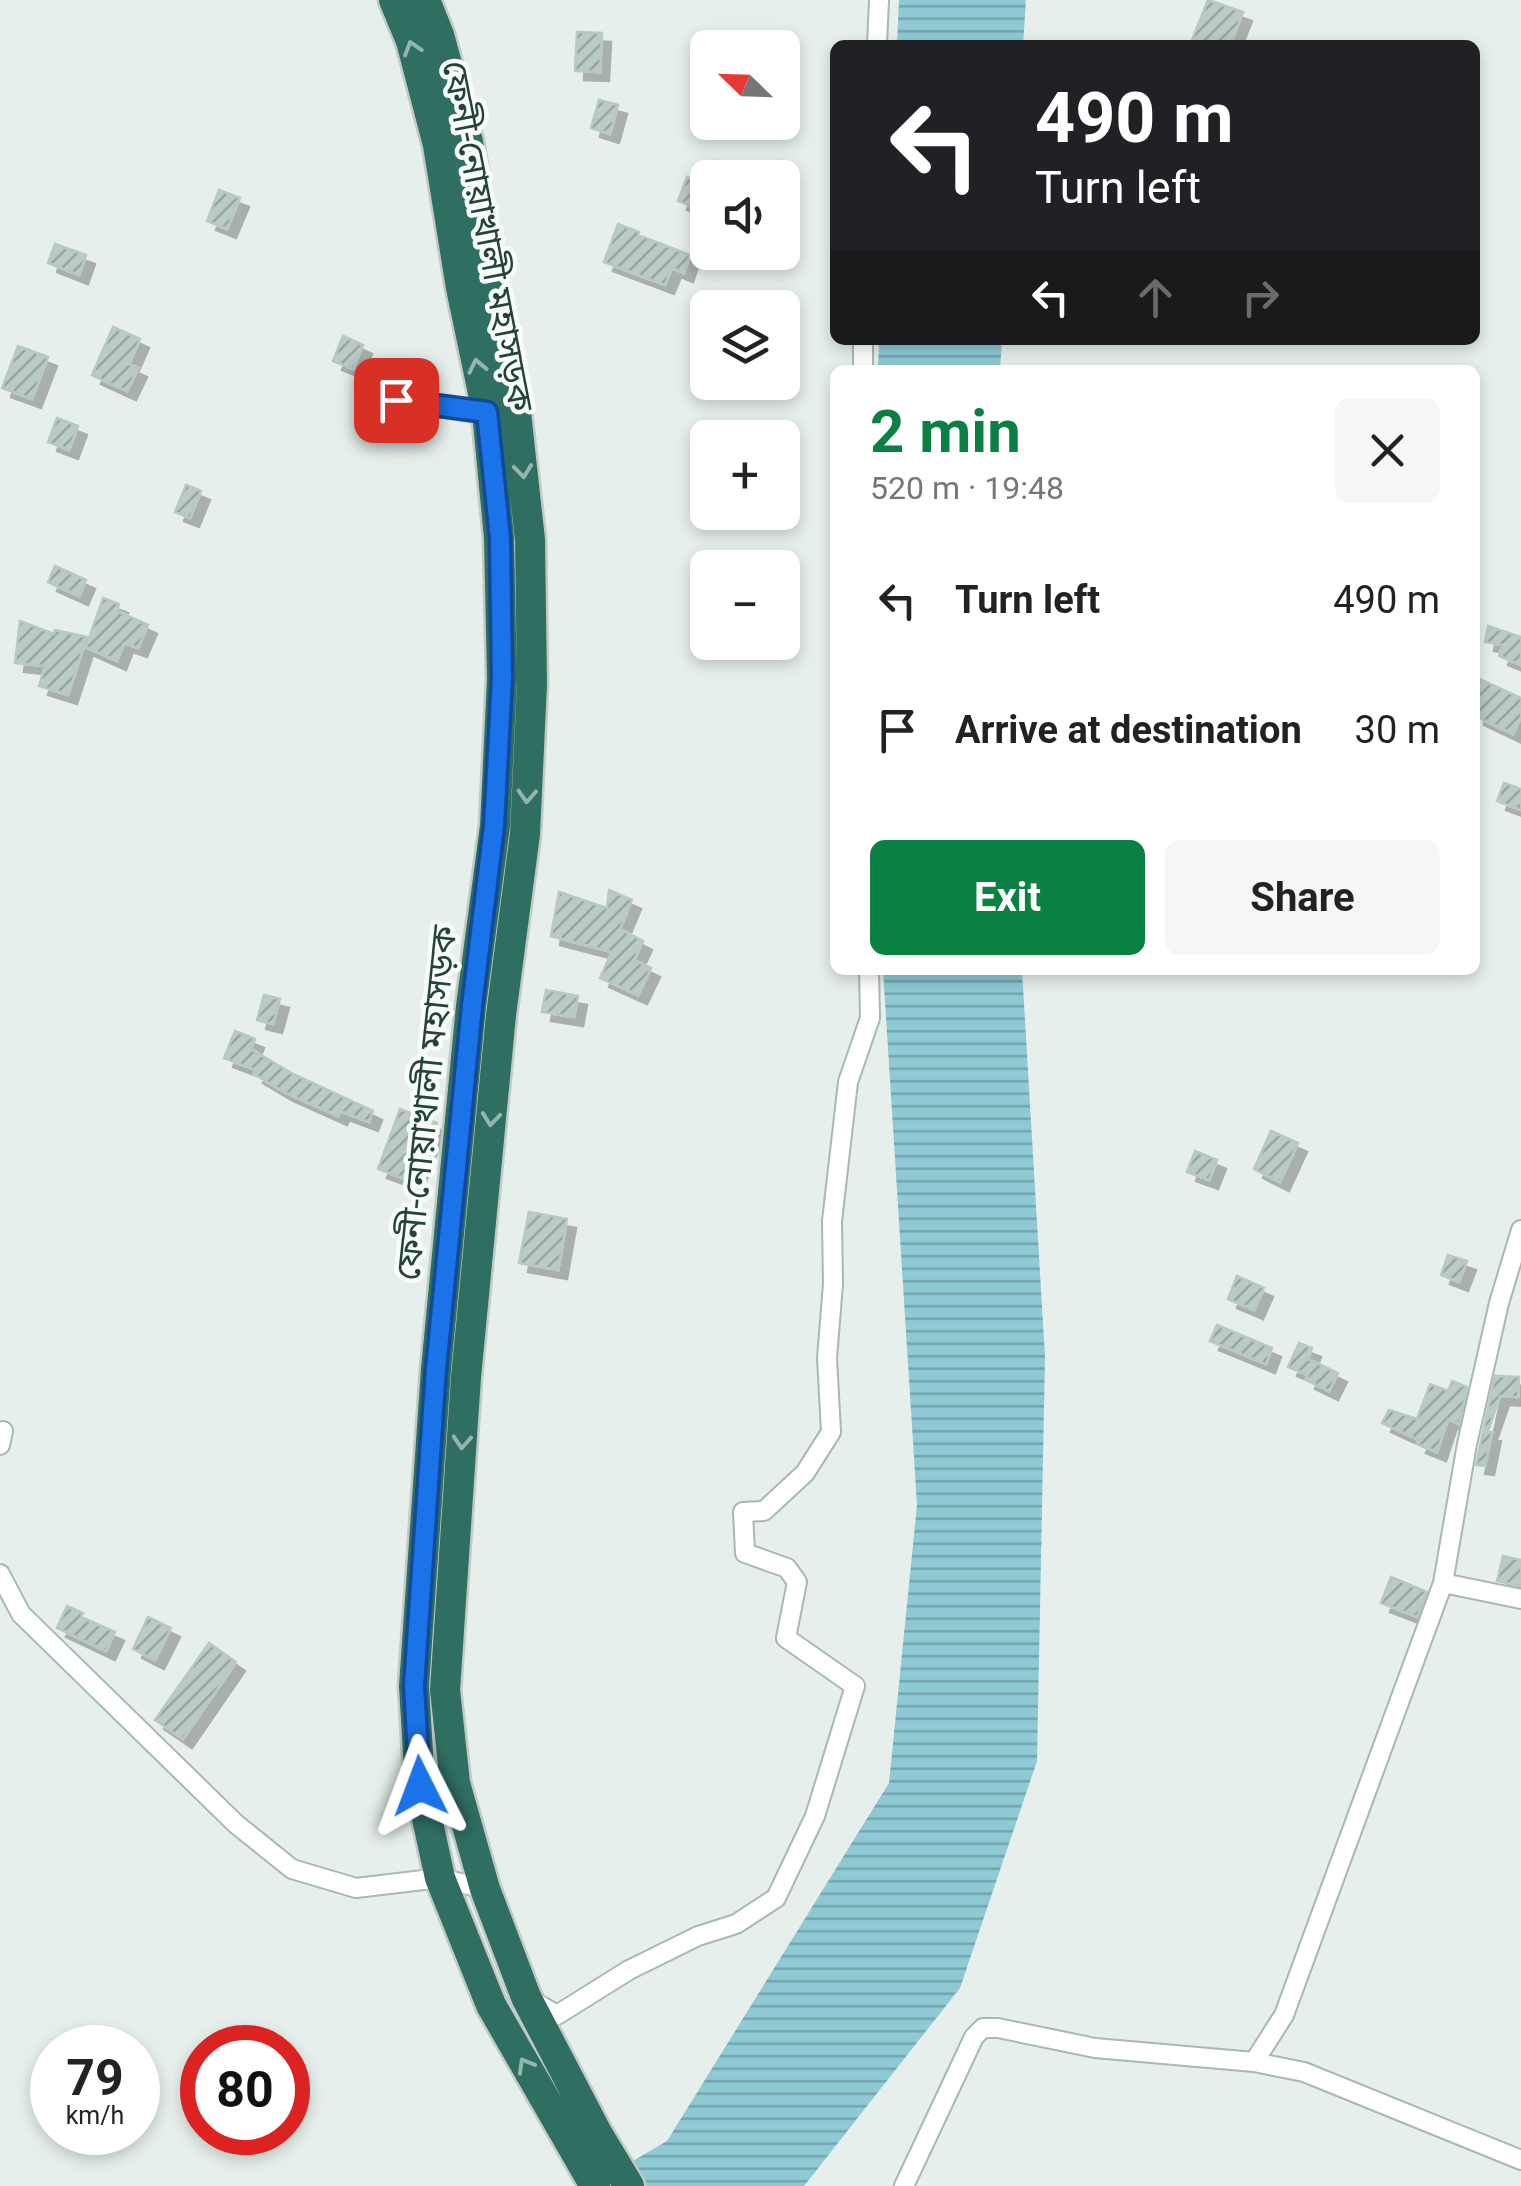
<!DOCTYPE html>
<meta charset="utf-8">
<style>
:root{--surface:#fff;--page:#f6f6f6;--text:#222;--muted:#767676;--accent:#0b8043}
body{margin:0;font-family:Roboto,"Noto Sans Bengali",sans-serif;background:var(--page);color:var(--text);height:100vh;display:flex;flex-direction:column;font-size:38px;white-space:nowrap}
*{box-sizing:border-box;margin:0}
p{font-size:32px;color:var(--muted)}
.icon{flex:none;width:55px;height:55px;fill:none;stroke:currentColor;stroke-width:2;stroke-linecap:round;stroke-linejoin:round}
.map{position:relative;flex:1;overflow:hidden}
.details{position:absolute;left:830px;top:365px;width:650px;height:610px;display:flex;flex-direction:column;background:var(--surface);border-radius:15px;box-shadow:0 5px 15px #0003}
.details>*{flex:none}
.top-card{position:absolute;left:830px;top:40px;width:650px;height:305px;border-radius:15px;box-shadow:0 5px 15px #0003;background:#202124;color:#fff;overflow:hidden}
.needle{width:65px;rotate:293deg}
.tools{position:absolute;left:690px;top:30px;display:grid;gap:20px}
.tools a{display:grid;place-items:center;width:110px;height:110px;border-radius:15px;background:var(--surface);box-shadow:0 5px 15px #0003;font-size:50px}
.speed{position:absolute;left:30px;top:2025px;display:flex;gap:20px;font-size:50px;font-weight:700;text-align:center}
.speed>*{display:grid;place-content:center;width:130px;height:130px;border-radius:50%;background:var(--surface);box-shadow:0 5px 15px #0003;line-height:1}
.speed small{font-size:25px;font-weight:400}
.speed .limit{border:15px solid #d22;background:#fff;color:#111}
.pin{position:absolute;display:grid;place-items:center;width:85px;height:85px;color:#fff;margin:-42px;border-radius:20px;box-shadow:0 5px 15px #0006}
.me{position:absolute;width:110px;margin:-55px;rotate:357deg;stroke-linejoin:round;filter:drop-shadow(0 0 8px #0008)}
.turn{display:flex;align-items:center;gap:35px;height:210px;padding:0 40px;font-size:45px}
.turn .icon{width:130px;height:130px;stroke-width:2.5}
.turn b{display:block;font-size:70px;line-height:85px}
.lanes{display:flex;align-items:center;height:95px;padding:0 40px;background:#0003;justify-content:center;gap:50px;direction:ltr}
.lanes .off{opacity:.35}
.round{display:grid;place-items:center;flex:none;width:105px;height:105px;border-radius:15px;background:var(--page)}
.headline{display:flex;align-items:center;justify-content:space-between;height:170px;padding:0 40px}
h1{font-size:60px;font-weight:700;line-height:75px;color:var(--accent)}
.primary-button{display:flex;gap:20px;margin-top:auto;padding:20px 40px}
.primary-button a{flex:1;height:115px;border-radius:15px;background:var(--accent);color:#fff;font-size:40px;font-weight:700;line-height:115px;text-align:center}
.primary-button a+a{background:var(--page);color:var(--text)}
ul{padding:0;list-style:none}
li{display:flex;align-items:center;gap:30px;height:130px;padding:0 40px}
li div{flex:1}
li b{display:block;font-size:38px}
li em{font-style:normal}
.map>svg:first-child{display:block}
</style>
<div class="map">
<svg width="1521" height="2186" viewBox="0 0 1521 2186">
<defs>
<pattern id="water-rules" width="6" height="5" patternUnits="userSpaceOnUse" patternTransform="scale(2.5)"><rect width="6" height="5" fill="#8ec9d4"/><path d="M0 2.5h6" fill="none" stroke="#74a5ad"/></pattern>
<pattern id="building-hatch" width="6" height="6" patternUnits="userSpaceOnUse" patternTransform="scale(2.5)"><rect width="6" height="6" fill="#bbcac4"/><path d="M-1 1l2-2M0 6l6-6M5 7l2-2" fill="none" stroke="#98a6a0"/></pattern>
<filter id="shadow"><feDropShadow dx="9" dy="9" stdDeviation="0" flood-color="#0004"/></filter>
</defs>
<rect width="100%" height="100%" fill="#e6efeb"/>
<!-- water -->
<path fill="url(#water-rules)" d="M899,0H1026L1023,45H897Z
M879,340H1002L1000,370H878Z
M883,970H1022L1045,1357L1037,1761L960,1988L804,2186H590L667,2141L889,1783L917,1505Z"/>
<!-- building -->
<path fill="url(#building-hatch)" stroke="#b8c9c2" stroke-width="2.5" filter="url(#shadow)" d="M1208,0L1243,12L1230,45H1190Z
M577,32L602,33L600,72L575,71Z
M599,100L618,105L610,134L591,128Z
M687,177L708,185V212L678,201Z
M219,190L240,198L227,229L207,221Z
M618,224L639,232L638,235L690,255L684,273L672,268L665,285L604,262Z
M55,244L86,255L79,275L48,263Z
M113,327L140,339L129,364L138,368L127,391L92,375Z
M343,336L363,345L353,369L333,361Z
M18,346L48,357L32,399L2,388Z
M57,418L78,426L69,450L48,442Z
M186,485L201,491L190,518L175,512Z
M55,566L86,580L79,596L48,582Z
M103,598L119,604L117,611L148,625L138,648L124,643L117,661L86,647Z
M20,621L54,634L55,630L87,637L68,695L39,686L45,666L15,663Z
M1488,626L1521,637V665L1499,656L1503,645L1485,642Z
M1475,677L1521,698V717L1513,734L1475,716Z
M1504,783L1521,789V810L1497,801Z
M609,890L632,900L620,929L643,941L634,960L651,968L638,995L600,978L612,952L551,936L559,892L607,908Z
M546,990L578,996L574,1017L542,1012Z
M264,995L280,999L273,1024L257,1020Z
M235,1031L255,1039L251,1049L293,1074L373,1111L369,1122L340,1111L338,1116L284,1092L254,1074L256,1070L224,1058Z
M400,1109L437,1123L413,1182L378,1169Z
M1271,1131L1298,1143L1280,1182L1254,1169Z
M1195,1151L1217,1160L1209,1180L1187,1172Z
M529,1212L567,1219L558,1270L519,1263Z
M1448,1255L1467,1261L1459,1282L1441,1275Z
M1237,1276L1264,1288L1254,1310L1228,1299Z
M1217,1325L1272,1348L1266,1364L1210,1341Z
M1299,1343L1312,1348L1308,1359L1338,1373L1329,1391L1306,1380L1308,1375L1288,1367Z
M1495,1376L1519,1377L1518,1397L1500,1396L1488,1431L1492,1432L1485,1466L1476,1465Z
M1452,1381L1467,1387L1459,1424L1448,1419L1437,1452L1417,1444L1419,1440L1382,1423L1389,1410L1417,1419L1430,1384L1448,1391Z
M1503,1556L1521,1560V1586L1497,1581Z
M1391,1577L1427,1592L1417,1617L1381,1603Z
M67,1606L83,1613L81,1617L115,1632L106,1651L57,1628Z
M148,1617L171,1628L155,1660L133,1649Z
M209,1643L236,1662L183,1739L155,1720Z"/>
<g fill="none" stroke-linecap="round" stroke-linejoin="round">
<!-- street casing -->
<g stroke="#a8b8b2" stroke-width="22">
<path id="street" d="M877,45L879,0
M863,370V340
M365,395L493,416
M0,1445L3,1431
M0,1574L21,1614L236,1824L292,1869L356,1888L440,1878L485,1889
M1443,1583L1521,1599
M531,2000L557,2015L629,1970L698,1936L736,1924L776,1898L815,1816L855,1686L786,1638L797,1582L787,1568L745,1553L743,1512L764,1511L805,1473L831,1432L827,1358L833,1284L832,1221L848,1082L870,1018L869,970
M1254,2062L1284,2015L1443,1583L1467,1444L1499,1303L1521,1230
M904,2186L974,2037L983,2028H998L1095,2048L1254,2062L1304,2072L1521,2160"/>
</g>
<!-- highway casing -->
<g stroke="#c2cac8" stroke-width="35">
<path id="highway" d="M394,0L411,41L438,145L461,288L487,412L499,538L502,679L495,826L471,1006L436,1369L414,1686L420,1786L440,1878L491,2005L595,2186
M425,0L439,35L468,142L491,286L516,413L530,540L532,684L525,834L501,1015L466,1377L445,1690L455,1783L485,1889L526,1997L597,2133L629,2186"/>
</g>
<!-- street -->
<use href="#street" stroke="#fff" stroke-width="18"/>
<!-- highway -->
<use href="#highway" stroke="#2f6f62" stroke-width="30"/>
</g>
<!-- one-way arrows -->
<defs><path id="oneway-chevron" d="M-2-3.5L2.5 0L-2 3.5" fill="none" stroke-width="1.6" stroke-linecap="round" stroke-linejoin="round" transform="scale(2.5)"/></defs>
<g stroke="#93b5ae">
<use href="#oneway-chevron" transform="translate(412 48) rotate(-107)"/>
<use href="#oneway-chevron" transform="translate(477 366) rotate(-102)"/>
<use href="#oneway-chevron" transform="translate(523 471) rotate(84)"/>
<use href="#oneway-chevron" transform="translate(527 796) rotate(93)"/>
<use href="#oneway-chevron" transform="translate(491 1119) rotate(96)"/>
<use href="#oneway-chevron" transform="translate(462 1442) rotate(94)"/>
<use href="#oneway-chevron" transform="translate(525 2065) rotate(-120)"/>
</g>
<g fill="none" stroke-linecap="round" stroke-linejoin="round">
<!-- route casing -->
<g stroke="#114b97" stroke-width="25">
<path id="route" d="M396,400L487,412L500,538L502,679L494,826L472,1006L436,1369L414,1686L420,1786"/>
</g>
<!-- route -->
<use href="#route" stroke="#1a73e8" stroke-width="18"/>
</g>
<g text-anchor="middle" stroke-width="9" stroke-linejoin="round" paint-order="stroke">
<!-- street labels -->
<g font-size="35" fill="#24423a" stroke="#f7fbf9">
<text transform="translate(488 236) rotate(79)" y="12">ফেনী-নোয়াখালী মহাসড়ক</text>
<text transform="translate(426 1103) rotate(-84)" y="12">ফেনী-নোয়াখালী মহাসড়ক</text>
</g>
</g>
</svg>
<div class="tools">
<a><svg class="needle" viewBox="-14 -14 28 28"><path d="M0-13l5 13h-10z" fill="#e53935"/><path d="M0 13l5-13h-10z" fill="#767676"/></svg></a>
<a><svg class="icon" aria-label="sound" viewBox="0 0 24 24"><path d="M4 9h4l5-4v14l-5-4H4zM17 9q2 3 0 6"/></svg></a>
<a><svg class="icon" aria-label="layers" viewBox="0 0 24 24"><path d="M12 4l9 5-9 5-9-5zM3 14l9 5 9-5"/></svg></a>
<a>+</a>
<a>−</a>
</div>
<div class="speed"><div>79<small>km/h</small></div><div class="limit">80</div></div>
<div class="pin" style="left:396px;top:400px;background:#d93025"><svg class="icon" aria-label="arrive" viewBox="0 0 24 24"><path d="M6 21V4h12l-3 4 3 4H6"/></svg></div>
<svg class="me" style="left:420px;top:1786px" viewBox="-20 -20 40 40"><path d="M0-17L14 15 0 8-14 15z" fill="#1a73e8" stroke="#fff" stroke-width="4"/></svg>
<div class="top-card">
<div class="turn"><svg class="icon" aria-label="left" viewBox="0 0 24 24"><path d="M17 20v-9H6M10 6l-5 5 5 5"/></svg><div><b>490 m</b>Turn left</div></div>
<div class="lanes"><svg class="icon" aria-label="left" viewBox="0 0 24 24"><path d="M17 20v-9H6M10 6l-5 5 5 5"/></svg><svg class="icon off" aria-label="ahead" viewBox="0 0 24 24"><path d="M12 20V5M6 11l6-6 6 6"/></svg><svg class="icon off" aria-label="right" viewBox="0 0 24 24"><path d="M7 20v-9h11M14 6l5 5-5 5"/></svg></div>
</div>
<section class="details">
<div class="headline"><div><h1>2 min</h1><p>520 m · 19:48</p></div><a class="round"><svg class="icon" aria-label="close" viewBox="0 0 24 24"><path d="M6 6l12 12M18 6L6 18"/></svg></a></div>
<ul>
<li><svg class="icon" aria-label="left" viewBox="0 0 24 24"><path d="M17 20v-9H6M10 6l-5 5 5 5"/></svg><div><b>Turn left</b></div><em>490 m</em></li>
<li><svg class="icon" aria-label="arrive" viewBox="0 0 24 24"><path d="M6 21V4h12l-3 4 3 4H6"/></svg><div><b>Arrive at destination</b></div><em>30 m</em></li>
</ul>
<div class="primary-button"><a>Exit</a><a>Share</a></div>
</section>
</div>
